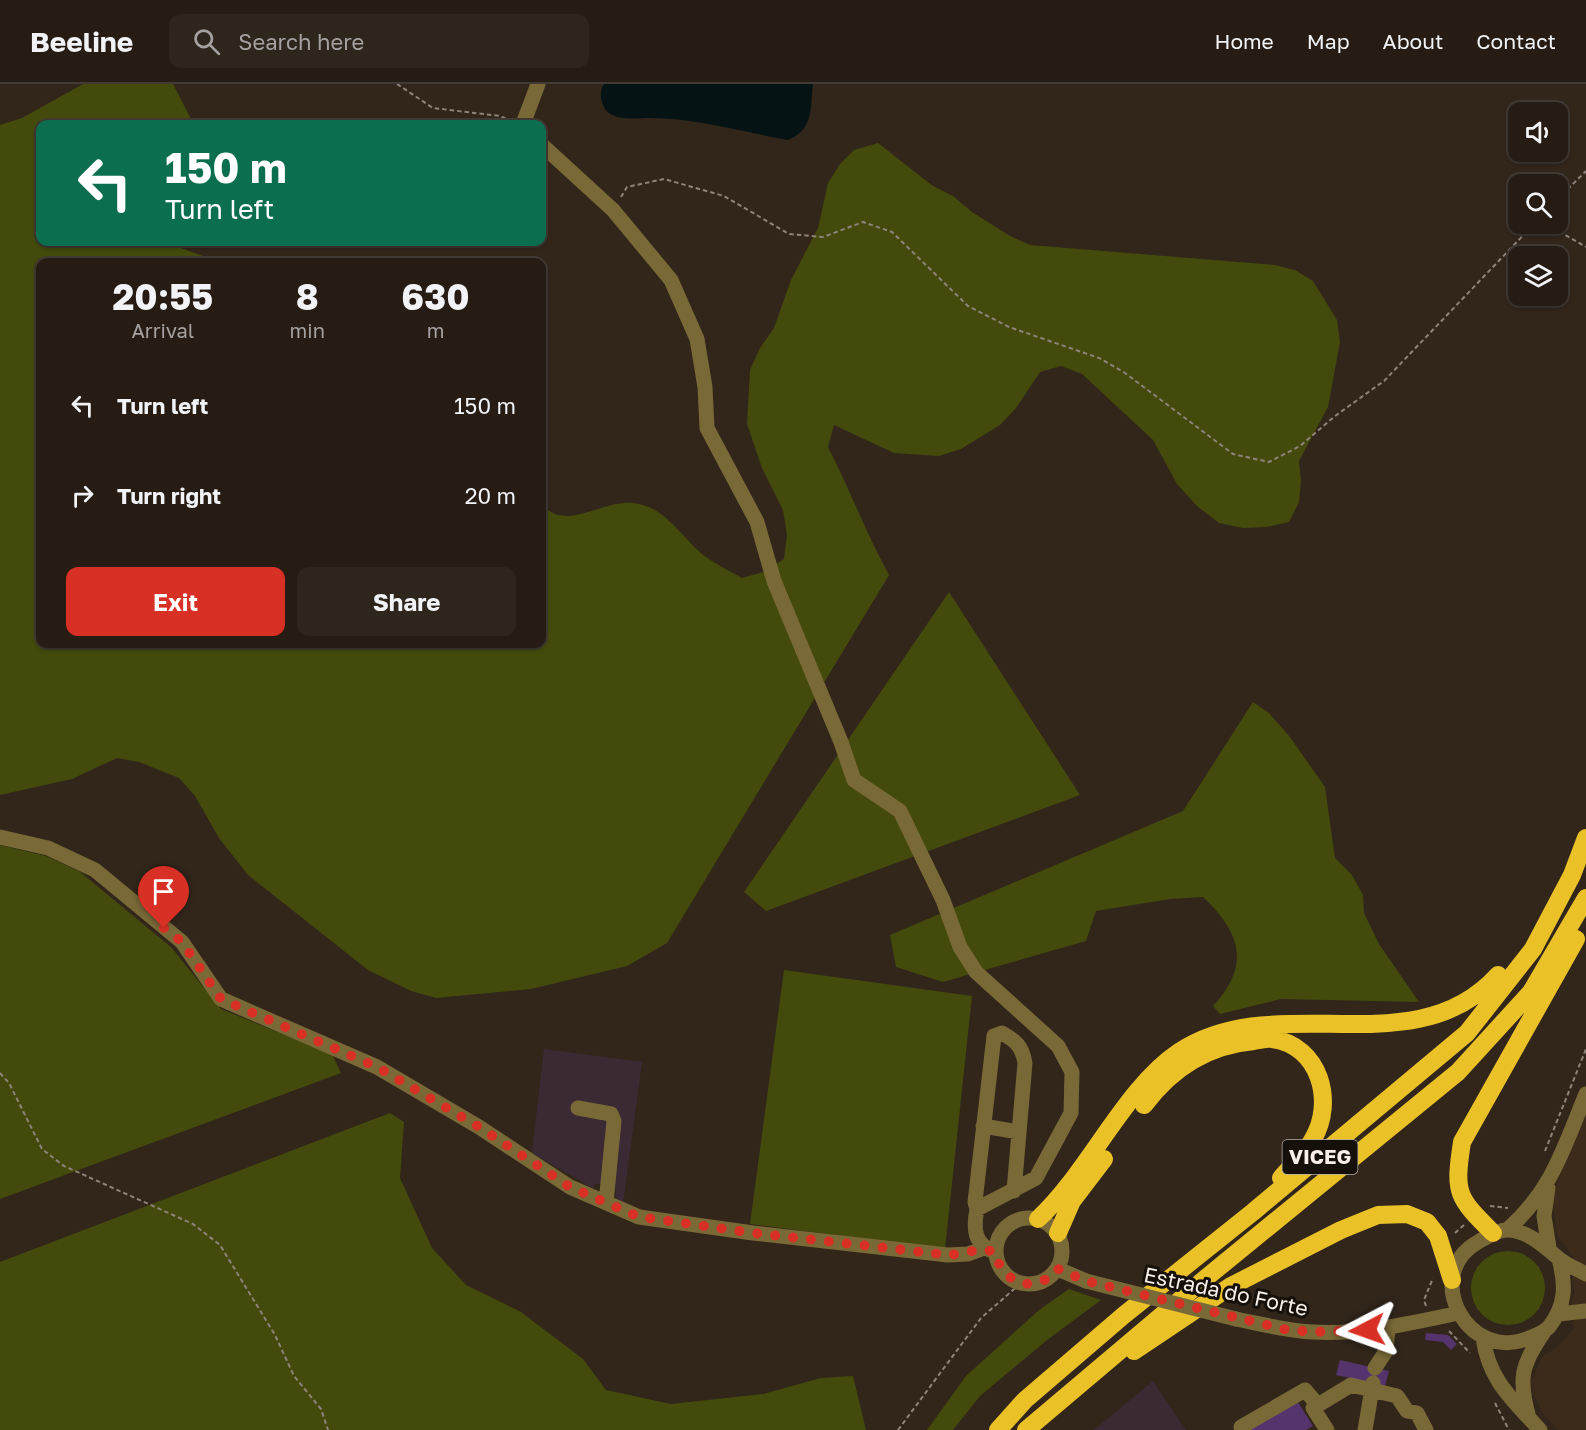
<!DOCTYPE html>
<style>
:root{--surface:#261c14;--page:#2e251d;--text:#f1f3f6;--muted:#a4a1a0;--line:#423a34;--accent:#d93025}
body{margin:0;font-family:"Golos Text",sans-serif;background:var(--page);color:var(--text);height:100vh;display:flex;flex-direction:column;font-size:22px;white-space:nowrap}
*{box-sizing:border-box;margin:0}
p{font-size:20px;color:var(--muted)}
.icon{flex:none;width:33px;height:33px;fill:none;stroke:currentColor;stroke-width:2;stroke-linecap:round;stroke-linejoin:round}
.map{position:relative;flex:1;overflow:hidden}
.drawer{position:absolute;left:36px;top:174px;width:510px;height:390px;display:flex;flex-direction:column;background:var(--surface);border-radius:12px;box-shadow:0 2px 4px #0004,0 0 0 2px var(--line)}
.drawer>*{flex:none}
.banner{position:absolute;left:36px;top:36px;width:510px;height:126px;border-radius:12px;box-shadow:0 2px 4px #0004,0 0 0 2px var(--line);background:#0b6e4f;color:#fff;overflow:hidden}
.fabs{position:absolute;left:1508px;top:18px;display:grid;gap:12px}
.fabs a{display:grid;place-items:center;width:60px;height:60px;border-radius:12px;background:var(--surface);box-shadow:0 2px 4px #0004,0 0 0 2px var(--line);font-size:30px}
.pin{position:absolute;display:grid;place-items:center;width:51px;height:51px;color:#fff;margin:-62px -26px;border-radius:50% 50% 50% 0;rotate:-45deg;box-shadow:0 0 6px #0007}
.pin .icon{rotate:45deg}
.me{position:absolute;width:66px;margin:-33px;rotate:266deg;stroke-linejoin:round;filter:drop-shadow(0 0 4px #0008)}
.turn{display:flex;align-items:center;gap:21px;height:126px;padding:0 30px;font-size:27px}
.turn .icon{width:78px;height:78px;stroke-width:2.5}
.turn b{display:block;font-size:42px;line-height:51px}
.eta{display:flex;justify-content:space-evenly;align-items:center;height:102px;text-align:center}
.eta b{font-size:36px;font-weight:700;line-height:42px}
.action{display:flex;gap:12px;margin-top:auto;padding:12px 30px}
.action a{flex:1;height:69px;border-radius:12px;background:var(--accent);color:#fff;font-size:24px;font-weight:700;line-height:69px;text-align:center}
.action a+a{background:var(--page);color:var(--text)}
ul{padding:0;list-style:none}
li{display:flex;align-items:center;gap:18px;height:90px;padding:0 30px}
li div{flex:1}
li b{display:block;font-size:22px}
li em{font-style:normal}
header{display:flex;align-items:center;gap:36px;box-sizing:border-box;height:84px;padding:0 30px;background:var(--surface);border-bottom:2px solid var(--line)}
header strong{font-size:28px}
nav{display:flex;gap:33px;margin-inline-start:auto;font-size:21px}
.search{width:420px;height:54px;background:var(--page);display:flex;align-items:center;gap:15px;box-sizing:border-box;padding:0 21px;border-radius:12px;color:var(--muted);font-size:22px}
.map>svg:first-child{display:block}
</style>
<header>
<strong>Beeline</strong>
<div class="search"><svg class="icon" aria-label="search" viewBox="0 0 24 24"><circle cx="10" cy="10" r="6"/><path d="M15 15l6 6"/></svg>Search here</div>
<nav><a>Home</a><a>Map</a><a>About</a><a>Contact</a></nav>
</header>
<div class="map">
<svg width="1586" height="1346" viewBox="0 0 1586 1346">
<rect width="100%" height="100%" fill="#32261b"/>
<!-- built -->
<path fill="#3c2b1b" d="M1586,1027V1346H1558L1543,1329L1533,1310L1531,1298L1542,1273L1556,1264L1574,1245L1570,1223L1574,1208L1572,1195L1577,1178L1557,1151L1552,1113Z"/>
<!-- industrial -->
<path fill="#3b2a34" d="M544,965L642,978L623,1120L617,1118L615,1100H595L593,1104L532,1069Z
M1153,1297L1186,1346H1094Z"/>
<!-- green -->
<path fill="#434a0b" d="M83,0H173L190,33L191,40H40V158H164L220,178H40V560H542V421C567,448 601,416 633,419C666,422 681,454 706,473C717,481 730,487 742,494L763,488L784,475L787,451L783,426L762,384L747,340L750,286L760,264L774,244L791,196L818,144L828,99L840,80L854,66L878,59L933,102L953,112L972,128L1010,152L1030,161L1275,181L1295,186L1313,197L1337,236L1340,258L1328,323L1299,377L1301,397L1299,418L1289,438L1266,443L1243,444L1219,439L1197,422L1177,400L1153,356L1082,290L1061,282L1040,288L1016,324L1000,341L961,365L939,372L894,369L834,341L828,363C850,406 866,449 889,491L667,859L627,882L531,905L436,914L411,907L368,886L248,791L219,754L195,712L179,694L139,678L117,674L72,695L0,711V41L22,34Z
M949,508L1080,711L766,827L744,808Z
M1253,618L1269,629L1290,653L1325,703L1335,774L1352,791L1363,811L1364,829L1379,860L1419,918L1281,915L1220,930L1213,922C1251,881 1241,849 1203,813L1170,815L1096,827L1086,857L943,898L896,883L890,851L1183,727Z
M0,761L46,772L79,787L171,863L221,925L332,970L341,989L0,1115Z
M784,886L972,912L945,1165L750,1140Z
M390,1029L404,1038L400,1094L432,1164L466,1201L521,1228L583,1275L606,1306L671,1320L763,1310L821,1294L853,1292L866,1346H0V1178Z
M1471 1204a37 37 0 1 1 74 0a37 37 0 1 1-74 0Z
M1069,1205L1101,1216L1047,1256L980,1312L953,1346H927L966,1292L1039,1226Z"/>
<!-- water -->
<path fill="#051314" d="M604,0H813C810,25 814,45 788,56C743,48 696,34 650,34C638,34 620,37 609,29C601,23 598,8 604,0Z"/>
<!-- building -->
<path fill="#55336c" d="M1426,1249L1448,1251L1457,1260L1451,1266L1443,1258L1425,1256Z
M1340,1276L1389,1287L1385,1302L1336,1291Z
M1296,1315L1313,1342L1306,1346H1247Z"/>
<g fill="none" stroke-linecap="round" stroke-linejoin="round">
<!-- path -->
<path stroke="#8e837a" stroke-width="2" stroke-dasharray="4.5 3" stroke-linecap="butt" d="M397,0L433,24L500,32L509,36
M621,113L627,103L664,95L724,112L789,150L823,153L863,138L892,148L968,222L1009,243L1099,274L1125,289L1233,370L1269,378L1300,362L1335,332L1384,297L1534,140
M1557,116L1586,87
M1546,140L1586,163
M0,989L9,999L42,1065L64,1082L193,1140L220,1161L275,1251L294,1292L321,1325L328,1346
M1545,1067L1586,965
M1490,1122L1508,1124
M1455,1149L1464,1141
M1426,1222L1424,1216L1433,1194
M1449,1247L1470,1269
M1495,1319L1509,1346
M898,1346L981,1234L1020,1200"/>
<!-- minor -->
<path stroke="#796937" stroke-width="15" d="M523,40L538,0
M542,61L613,126L671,196L697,255L705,303L707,344L757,438L774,497L841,658L854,696L900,727L943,816L960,863L976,888L1058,962L1072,988L1071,1029L1036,1094L977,1125C973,1145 974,1161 995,1168
M0,753L48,764L95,786L182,858L221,915L377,983L479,1043L570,1103L639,1133L753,1149L948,1171L968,1170L984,1164
M578,1024L611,1030L614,1037L606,1119
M983,1042L1019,1048
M1548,1104L1544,1132L1549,1164
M977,1125L975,1118L994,952L1002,949C1016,957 1022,962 1025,979L1014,1107
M996 1167a33 33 0 1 1 66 0a33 33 0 1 1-66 0Z
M1507,1146C1552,1107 1564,1063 1586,1010
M1559,1175C1566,1201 1566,1221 1549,1243C1543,1249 1537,1251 1529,1254C1467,1280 1421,1190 1478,1158C1487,1153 1497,1146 1507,1146C1527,1146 1544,1162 1558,1174C1566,1181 1577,1185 1586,1190
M1058,1185L1086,1197
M1559,1230L1586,1227
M1236,1235C1261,1240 1287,1247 1313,1248C1362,1251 1411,1239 1459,1229
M1483,1254C1489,1297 1513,1316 1540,1346
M1375,1284L1386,1267L1388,1244
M1529,1334C1518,1295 1521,1281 1544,1248
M1241,1343L1305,1306L1318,1321
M1327,1346L1313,1324L1351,1301L1397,1312L1407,1327L1417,1329L1426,1346
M1365,1346L1373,1299"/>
<!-- highway -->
<path stroke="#eac127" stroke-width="18" d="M1144,1021C1171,985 1208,961 1254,957C1259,956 1267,954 1272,955C1320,961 1335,1018 1313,1055C1306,1069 1292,1081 1281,1094
M1038,1135C1089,1088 1124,1005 1179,968C1278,903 1414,984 1498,891
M1058,1149L1072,1117L1104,1075
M1493,1149C1457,1113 1454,1110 1462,1058L1576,855
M1134,1267L1231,1202L1341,1146L1378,1131L1407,1130L1427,1138L1438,1152L1452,1196
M998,1346L1025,1316L1124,1231L1253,1128L1467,949L1533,865L1572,791L1586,754
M1026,1346L1207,1193L1458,988L1531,908L1586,814"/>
<!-- minor-bridge -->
<path stroke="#796937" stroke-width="15" d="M1086,1197L1236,1235"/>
</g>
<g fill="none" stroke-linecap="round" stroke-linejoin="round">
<!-- route -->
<path stroke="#d93025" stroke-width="10" stroke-dasharray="0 18" d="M164,844L182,858L221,915L377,983L479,1043L570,1103L639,1133L753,1149L948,1171C964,1170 980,1163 995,1168C1002,1201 1036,1211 1058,1185L1086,1197L1288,1246L1314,1248L1367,1246"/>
</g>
<g text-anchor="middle" stroke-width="6" stroke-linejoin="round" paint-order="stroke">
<!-- shield labels -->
<rect fill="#16100b" stroke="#b4ada6" stroke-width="1.5" x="1282.5" y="1056" width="75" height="34" rx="4.5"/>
<g font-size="20" font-weight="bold" fill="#f8f0e8">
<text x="1320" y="1080">VICEG</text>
</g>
<!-- street labels -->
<g font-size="21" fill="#f8f0e8" stroke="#16100b">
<text transform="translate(1226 1208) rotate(12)" y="7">Estrada do Forte</text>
</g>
</g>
</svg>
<div class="fabs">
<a><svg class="icon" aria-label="sound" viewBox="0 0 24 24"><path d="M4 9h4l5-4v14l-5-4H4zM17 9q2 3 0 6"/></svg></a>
<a><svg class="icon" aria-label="search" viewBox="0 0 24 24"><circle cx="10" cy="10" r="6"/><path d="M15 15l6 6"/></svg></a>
<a><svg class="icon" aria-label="layers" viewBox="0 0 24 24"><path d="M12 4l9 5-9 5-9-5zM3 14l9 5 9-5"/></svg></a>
</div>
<div class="pin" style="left:164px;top:844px;background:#d93025"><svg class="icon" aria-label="arrive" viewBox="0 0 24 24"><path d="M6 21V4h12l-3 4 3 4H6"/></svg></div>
<svg class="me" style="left:1367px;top:1246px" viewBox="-20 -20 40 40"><path d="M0-17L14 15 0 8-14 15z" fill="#d93025" stroke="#fff" stroke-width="4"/></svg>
<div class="banner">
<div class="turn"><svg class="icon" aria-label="left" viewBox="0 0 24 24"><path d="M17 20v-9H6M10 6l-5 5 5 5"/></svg><div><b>150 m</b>Turn left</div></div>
</div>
<section class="drawer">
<div class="eta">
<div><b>20:55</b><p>Arrival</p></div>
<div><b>8</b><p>min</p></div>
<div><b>630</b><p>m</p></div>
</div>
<ul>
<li><svg class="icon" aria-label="left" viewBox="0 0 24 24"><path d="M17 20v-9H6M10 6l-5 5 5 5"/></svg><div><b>Turn left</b></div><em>150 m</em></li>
<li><svg class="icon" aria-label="right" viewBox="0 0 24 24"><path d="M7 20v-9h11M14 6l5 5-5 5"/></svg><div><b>Turn right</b></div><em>20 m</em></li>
</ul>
<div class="action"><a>Exit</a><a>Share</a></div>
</section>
</div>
